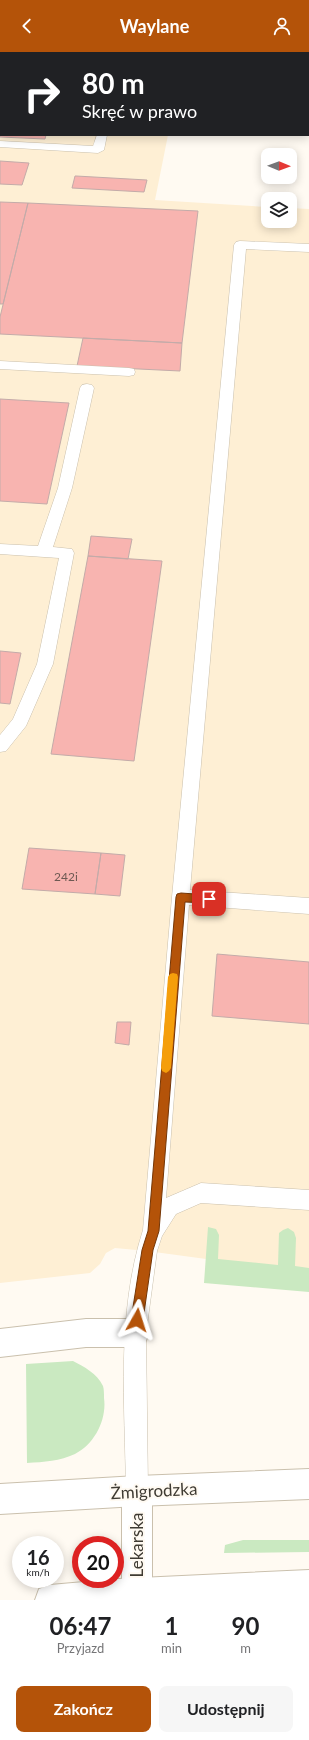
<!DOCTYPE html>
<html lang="pl">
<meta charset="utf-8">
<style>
:root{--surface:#fff;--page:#f6f6f6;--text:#202124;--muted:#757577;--accent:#b45309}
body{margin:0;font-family:Lato,sans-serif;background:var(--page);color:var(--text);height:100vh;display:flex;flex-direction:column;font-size:15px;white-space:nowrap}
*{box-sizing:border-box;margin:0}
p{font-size:13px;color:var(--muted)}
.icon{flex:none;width:22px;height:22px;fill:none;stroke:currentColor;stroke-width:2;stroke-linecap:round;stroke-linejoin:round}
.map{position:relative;height:1548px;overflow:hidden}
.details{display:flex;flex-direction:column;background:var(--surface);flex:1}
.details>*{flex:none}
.guide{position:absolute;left:0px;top:0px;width:309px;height:84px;box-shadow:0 2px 10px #0003;background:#202124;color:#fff;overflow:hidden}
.needle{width:26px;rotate:91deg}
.fabs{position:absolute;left:261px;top:96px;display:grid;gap:8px}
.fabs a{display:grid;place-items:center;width:36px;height:36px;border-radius:8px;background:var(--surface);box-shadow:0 2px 10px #0003;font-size:20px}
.speed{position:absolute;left:12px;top:1484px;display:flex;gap:8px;font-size:20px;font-weight:700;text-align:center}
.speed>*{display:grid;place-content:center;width:52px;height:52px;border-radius:50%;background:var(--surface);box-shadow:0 2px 10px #0003;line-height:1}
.speed small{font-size:10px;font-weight:400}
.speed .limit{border:6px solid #d22;background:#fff;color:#111}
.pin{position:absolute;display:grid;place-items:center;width:34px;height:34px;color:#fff;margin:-17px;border-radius:8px;box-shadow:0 2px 6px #0006}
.me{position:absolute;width:44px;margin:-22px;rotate:6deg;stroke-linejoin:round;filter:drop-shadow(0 0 3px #0008)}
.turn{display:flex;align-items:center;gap:14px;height:84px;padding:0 16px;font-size:18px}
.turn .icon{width:52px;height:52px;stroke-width:2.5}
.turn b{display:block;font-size:28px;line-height:34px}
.eta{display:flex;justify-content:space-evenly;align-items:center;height:68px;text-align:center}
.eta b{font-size:24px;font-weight:700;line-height:28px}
.cta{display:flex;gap:8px;margin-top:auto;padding:8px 16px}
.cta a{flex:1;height:46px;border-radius:8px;background:var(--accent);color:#fff;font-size:16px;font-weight:700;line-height:46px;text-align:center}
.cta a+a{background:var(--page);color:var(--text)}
header{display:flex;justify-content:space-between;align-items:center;height:52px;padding:0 16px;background:var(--accent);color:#fff;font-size:18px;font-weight:700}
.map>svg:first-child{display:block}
</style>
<header><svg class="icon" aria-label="back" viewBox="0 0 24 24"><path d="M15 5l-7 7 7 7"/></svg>Waylane<svg class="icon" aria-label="person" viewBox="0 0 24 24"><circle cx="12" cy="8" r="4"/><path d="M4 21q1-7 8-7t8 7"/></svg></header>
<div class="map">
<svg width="309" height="1548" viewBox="0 0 309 1548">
<rect width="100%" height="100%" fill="#fffaf2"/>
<!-- built -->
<path fill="#feefd4" d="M0,0H185L1,1V83H168L155,148L268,155V169H290V156L309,157V1221L147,1199L115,1196L106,1201L100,1212L90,1221L0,1231Z"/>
<!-- green -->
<path fill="#cae9c1" d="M208,1175L216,1177L219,1183L218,1207L278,1213L279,1181L283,1178L288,1176L294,1180L296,1186L295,1214L309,1216V1240L204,1231Z
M73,1309C84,1315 97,1321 103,1334C104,1337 104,1342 104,1346C107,1367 95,1392 75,1402C60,1409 44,1410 27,1411L26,1312Z
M243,1488H309V1500L224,1501L225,1493Z"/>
<!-- building -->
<path fill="#f8b4b0" stroke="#c3aba9" d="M1,37V74H0Z
M0,74L1,83H46L45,87L0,85Z
M0,109L29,111L22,133L0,132Z
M75,124H76L147,128L144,140L72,136Z
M0,150L28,151L3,252H0Z
M28,151L198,159L182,291L0,282V265Z
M83,286L182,291L180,319L77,314Z
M0,347L69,351L47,452L0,449Z
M91,484L132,487L128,507L88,504Z
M88,504L162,509L134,709L51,702Z
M0,599L21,601L10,652L0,651Z
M29,796L101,801L95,842L22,837Z
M101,801L125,803L120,844L95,842Z
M217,902L309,910V972L212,964Z
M117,970H131L129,993L115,991Z"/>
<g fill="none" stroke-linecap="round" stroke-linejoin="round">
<!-- service casing -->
<g stroke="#cac0ad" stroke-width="1">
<path id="service" d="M121,0H131V1H121Z
M97,83H107L104,98L98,101L0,95V89L93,94Z
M240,189L309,192V200L246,197L190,838L309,846V862L189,853L166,1146L201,1131L309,1138V1158L201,1151L176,1162L162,1184L157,1199L146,1281L148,1439L145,1447L137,1450L129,1447L126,1439C125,1353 116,1262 143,1178L172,845L234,193L236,190Z
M0,309L129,316L134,317L135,320L134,323L129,324L0,317Z
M87,332L92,333L94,336L72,436L53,495L72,497L74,501L53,612L26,674L6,699L0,700V683L13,667L37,612L59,506L0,502V492L38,494L58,436L80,336L82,333Z"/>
</g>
<!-- minor casing -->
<g stroke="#cac0ad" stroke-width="2">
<path id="minor" d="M86,1267H135L145,1271L149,1281L145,1291L135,1295H86L0,1305V1277Z
M137,1424L147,1429L152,1439V1548H122V1439L127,1429Z"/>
</g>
<!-- primary casing -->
<g stroke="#cac0ad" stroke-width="2">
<path id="primary" d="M309,1417V1447L137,1454L0,1462V1432L137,1424Z
M309,1518V1548H35L39,1537L50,1533L118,1527Z"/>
</g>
<!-- service -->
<use href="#service" fill="#fff" fill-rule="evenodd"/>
<!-- minor -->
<use href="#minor" fill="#fff" fill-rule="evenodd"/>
<!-- primary -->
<use href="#primary" fill="#fff" fill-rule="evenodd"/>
</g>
<!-- route -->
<path fill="#b45309" stroke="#753606" d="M181,841L209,843L212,844L214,847L212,850L209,851L185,850L159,1179L153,1198L143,1268L141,1272L137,1274L133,1272L131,1268L142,1198L148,1179L176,845L177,842Z"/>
<!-- slow -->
<path fill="#f59e0b" d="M173,921L177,922L178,925L171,1016L169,1019L166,1021L162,1019L161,1016L168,925L170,922Z"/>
<g text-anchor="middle" stroke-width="4" stroke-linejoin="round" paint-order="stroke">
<!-- number labels -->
<g font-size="12" fill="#6d5952">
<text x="66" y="829">242i</text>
</g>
<!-- near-street labels -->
<g font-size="17" fill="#3f3b33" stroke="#fffaf2">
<text transform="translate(154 1439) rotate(-3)" y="6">Żmigrodzka</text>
<text transform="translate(137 1493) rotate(-90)" y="6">Lekarska</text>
</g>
</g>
</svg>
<div class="fabs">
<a><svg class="needle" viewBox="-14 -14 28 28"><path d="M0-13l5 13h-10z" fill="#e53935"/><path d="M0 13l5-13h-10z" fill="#757577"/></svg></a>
<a><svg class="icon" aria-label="layers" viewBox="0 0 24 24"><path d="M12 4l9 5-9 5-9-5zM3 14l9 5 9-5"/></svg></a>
</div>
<div class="speed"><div>16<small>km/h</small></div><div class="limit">20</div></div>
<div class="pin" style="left:209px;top:847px;background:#d93025"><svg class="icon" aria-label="arrive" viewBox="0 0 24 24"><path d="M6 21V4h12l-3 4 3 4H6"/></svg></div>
<svg class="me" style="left:137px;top:1268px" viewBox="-20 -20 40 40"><path d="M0-17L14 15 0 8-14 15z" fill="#b45309" stroke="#fff" stroke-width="4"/></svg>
<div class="guide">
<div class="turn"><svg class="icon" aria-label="right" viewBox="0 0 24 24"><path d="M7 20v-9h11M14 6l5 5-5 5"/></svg><div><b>80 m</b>Skręć w prawo</div></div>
</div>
</div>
<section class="details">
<div class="eta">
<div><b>06:47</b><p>Przyjazd</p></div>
<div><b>1</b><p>min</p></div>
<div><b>90</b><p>m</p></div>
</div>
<div class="cta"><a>Zakończ</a><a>Udostępnij</a></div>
</section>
